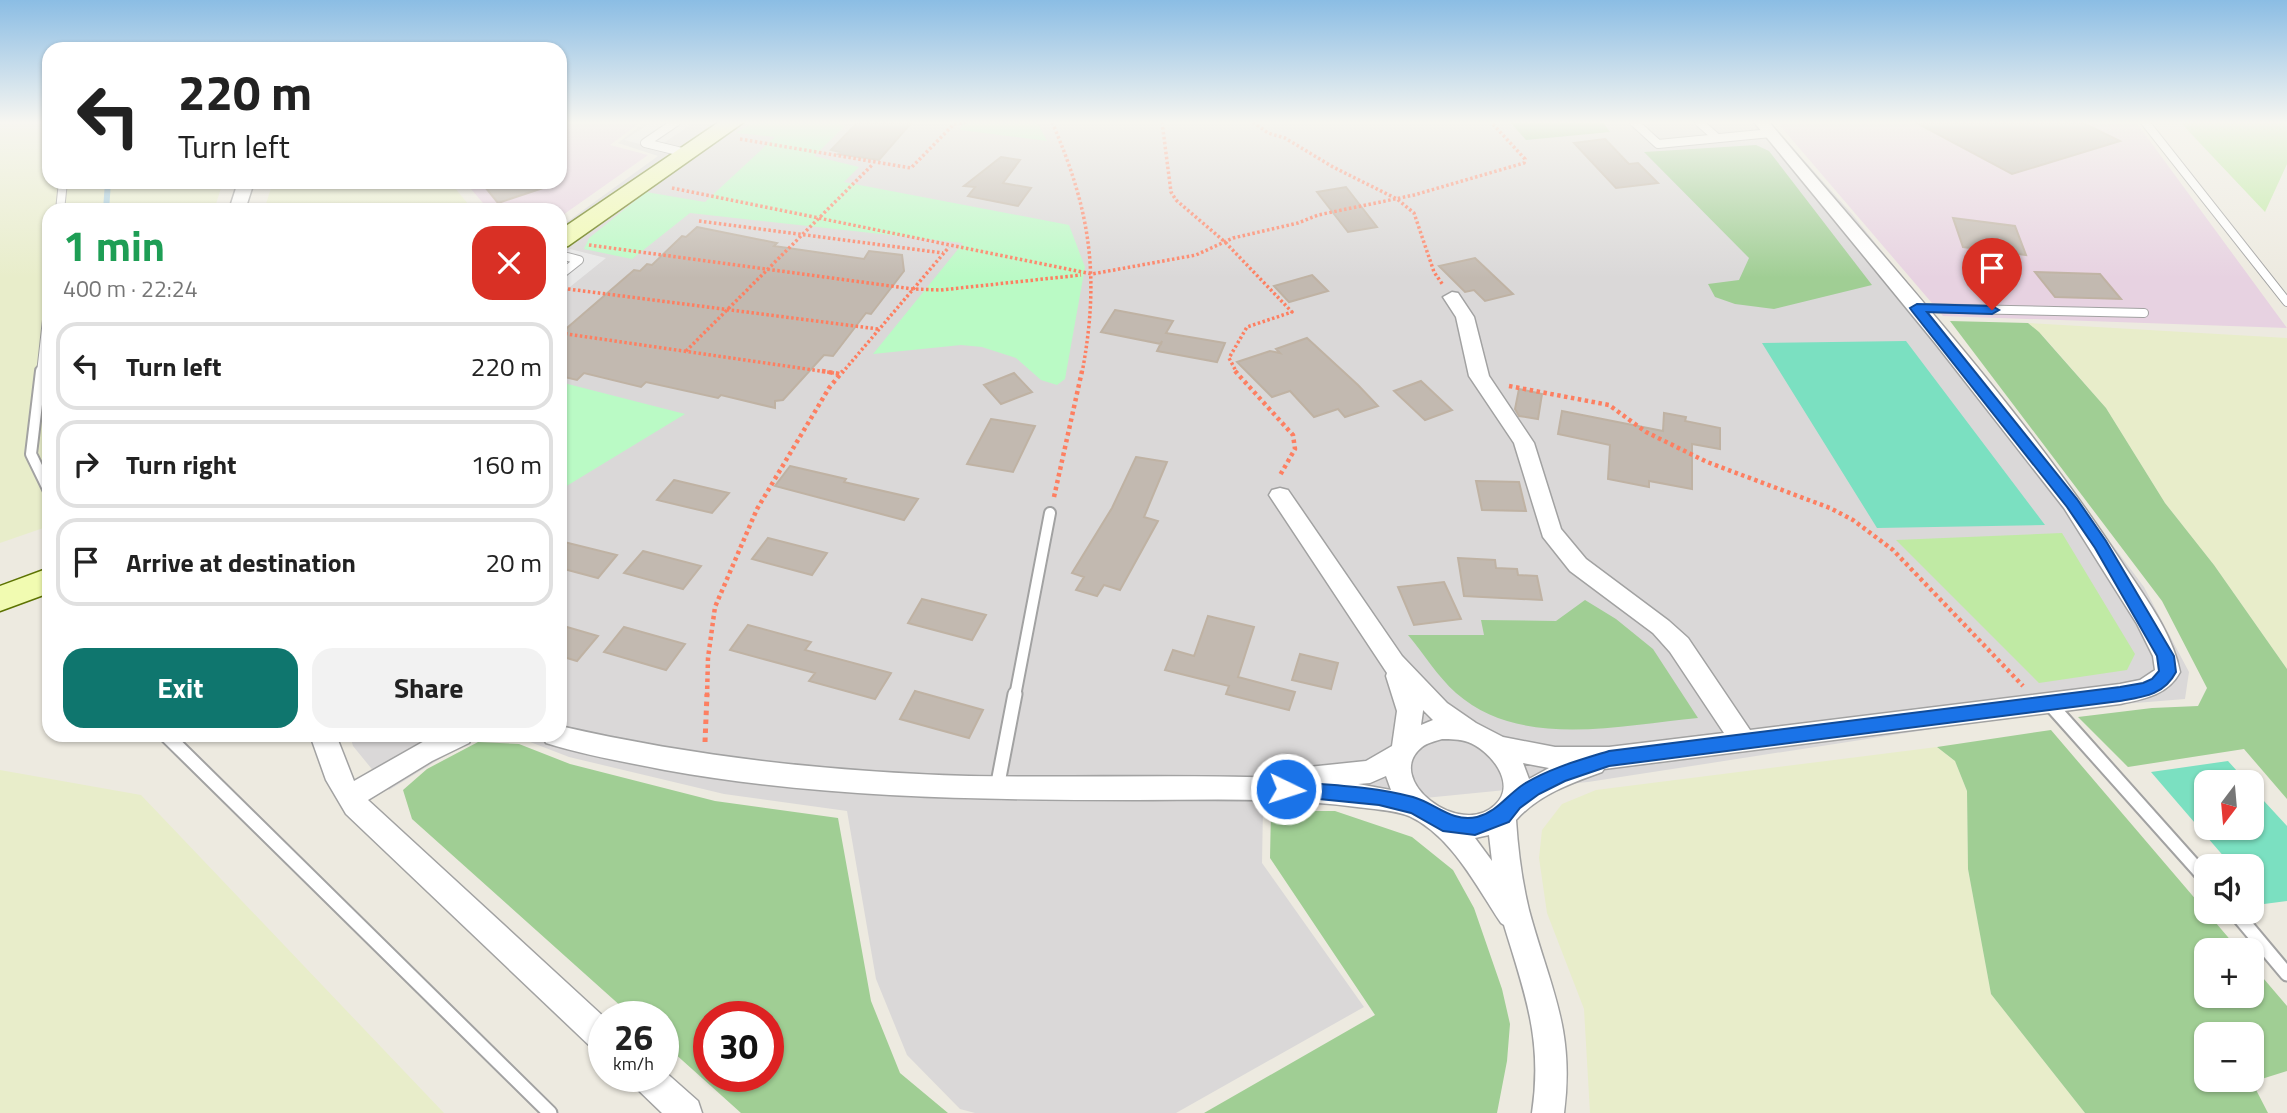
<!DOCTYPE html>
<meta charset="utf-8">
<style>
:root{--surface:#fff;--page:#f2f2f2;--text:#222;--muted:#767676;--line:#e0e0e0;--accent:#0f766e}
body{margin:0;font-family:"Titillium Web",sans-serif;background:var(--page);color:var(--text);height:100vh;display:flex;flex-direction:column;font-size:26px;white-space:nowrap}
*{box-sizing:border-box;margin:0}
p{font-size:23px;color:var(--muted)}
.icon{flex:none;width:38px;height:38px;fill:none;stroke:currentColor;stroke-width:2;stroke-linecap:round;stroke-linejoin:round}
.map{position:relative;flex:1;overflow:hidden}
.details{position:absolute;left:42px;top:203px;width:525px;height:539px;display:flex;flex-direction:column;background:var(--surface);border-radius:21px;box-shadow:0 2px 5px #0004}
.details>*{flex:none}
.top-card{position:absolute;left:42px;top:42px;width:525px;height:147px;border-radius:21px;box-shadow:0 2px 5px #0004;background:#fff;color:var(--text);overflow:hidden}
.needle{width:46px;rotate:196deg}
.buttons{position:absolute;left:2194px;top:770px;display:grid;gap:14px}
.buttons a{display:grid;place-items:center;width:70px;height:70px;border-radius:14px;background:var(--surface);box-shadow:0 2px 5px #0004;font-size:35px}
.speed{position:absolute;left:588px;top:1001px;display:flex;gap:14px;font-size:35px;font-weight:700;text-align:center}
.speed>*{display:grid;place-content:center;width:91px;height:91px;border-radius:50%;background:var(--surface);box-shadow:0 2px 5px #0004;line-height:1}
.speed small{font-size:18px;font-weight:400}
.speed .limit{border:10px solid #d22;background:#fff;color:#111}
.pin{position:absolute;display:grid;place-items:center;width:60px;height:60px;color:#fff;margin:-72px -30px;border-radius:50% 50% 50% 0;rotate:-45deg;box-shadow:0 0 7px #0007}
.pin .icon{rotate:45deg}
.me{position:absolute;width:77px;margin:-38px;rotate:94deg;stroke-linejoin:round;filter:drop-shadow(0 0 5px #0008)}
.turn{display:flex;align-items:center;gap:24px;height:147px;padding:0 21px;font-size:32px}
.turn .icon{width:91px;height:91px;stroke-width:2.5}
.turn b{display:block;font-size:49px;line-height:60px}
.round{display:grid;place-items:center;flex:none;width:74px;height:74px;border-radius:21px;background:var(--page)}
.headline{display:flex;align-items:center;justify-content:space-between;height:119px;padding:0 21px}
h1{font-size:42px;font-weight:700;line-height:52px;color:#1e9e55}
.action{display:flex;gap:14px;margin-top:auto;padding:14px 21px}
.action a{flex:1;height:80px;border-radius:21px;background:var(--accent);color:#fff;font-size:28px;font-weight:700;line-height:80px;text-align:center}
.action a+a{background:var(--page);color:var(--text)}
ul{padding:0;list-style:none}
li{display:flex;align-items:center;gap:21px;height:88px;margin:0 14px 10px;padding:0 7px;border:4px solid var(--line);border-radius:21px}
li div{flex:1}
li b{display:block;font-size:26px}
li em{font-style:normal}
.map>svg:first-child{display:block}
</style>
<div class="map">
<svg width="2287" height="1113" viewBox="0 0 2287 1113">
<rect width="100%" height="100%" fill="#edeae0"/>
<!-- residential -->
<path fill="#dad8d8" d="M645,122H1770L1852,214L2052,464L2144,587L2189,672L2185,699L2061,709L1588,782L1364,804L1263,807L1262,863L1364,1007L1176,1113H975L960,1109L907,1055L876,979L847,811L724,794L569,757L525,740L491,735H560V227L658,156L618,143Z
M350,735H479L389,790L353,746Z"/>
<!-- industrial -->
<path fill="#e7d2e1" d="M560,122H641L610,145L648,155L560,217V210H489L465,182H560Z
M1777,122H2136L2287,328L1943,316Z"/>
<!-- farmland -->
<path fill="#e8edca" d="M0,122H49V182H223L214,210H49V526L0,543Z
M273,182H450L473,210H264Z
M2028,323L2287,338V669L2214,565L2165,503L2106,408L2044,337Z
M1937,747L1955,761L1967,791L1968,869L1991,994L2085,1113H1590L1584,1009L1547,913L1539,858L1542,830L1562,804L1596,790Z
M0,770L141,795L444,1113H0Z"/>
<!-- grass -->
<path fill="#c0eaa4" d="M2180,122H2287V164L2265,212Z
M2062,533L2135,654L2127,670L2039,683L1896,540Z"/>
<!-- forest -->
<path fill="#a0ce94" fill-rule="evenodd" d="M1510,122H1603L1610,132L1526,140Z
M1756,145L1769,151L1872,285L1774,309L1735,304L1715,297L1708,284L1739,280L1749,258L1644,152Z
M1950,321L2028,323L2039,332L2106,408L2165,503L2214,565L2287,669V799L2244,749L2128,767L2078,717L2152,708L2198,706L2207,688L2162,601Z
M1585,600L1616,619L1653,649L1698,718C1621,725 1521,750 1456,693C1438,677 1424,654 1408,635H1484L1481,620L1556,621Z
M2051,730L2239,950H2207V996H2252V965L2287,1006V1071L2252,1082L2268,1113H2085L1991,994L1968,869L1967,791L1955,761L1937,747ZM2207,1034H2252V1080H2207Z
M478,742L519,744L570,764L715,801L838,818L871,1001L900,1073L948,1113H741L663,1043V1017H633L412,819L403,790L427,769ZM709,1017H768V1076H709Z
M1271,811H1335L1412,837L1453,870L1474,908L1502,989L1510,1024L1507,1061L1497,1113H1204L1375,1015L1270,858Z"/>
<!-- park -->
<path fill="#bafac5" d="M754,122H836L845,126L814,156L859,167L844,182L1069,225L1085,267L1065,379L1057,385L1041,380L1016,358L982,347L961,345L873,354L963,243L690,213L632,259L584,249L589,238L646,192L705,202L775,137L736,133Z
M964,122H1037L1047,141L960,130Z
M560,382L685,414L560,490Z"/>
<!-- pitch -->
<path fill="#7be0c1" d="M1906,341L2045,525L1877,528L1762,343Z
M2228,761L2247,782H2207V828H2252V788L2287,826V901L2264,904L2252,890V866H2232L2151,772Z"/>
<!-- parking -->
<path fill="#e7e7e7" d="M652,122H695L656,148L624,140Z
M570,249L606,258L560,295V257Z"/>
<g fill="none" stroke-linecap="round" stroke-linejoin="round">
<!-- stream -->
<path stroke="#9fcadd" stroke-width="6" d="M106,210L108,182"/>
</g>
<!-- building -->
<path fill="#c2b9b0" stroke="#bfb2a3" stroke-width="2" d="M858,122H912L879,160L838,154L840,152L831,150Z
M1915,122H2081L2120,141L2012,174Z
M1605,139L1629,164L1638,163L1658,183L1616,188L1574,143Z
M1001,157L1020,160L1003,183L1031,188L1018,206L968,196L975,187L964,186Z
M481,182H549V186L498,203Z
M1346,187L1377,227L1348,232L1317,192Z
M1953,218L2015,226L2026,255L1963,247Z
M697,227L777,243L774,246L864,259L869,251L902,255L904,271L871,314L866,313L833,356L824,355L783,400L775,401V408L721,395L718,398L646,382L641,387L584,373L577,380L560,376V334L634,270L640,271L647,264L652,265L682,236L686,237Z
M1475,258L1513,294L1485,301L1474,290L1465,292L1439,266Z
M2035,272L2100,274L2121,299L2055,297Z
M1312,275L1328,291L1289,302L1274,286Z
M1115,310L1173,321L1166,333L1225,343L1217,362L1157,351L1162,341L1161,344L1101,332Z
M1307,338L1358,385L1378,406L1345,417L1338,409L1314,417L1290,391L1272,397L1237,362L1270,351L1280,353L1276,349Z
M1014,373L1032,392L1001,404L984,385Z
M1421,381L1452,410L1425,420L1394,391Z
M1519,389L1542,394L1538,419L1519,416L1515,409Z
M1562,411L1663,431L1664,413L1686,417L1685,421L1720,428V449L1692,444V489L1649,481V487L1608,479L1610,445L1558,434Z
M991,419L1035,426L1013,472L967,464Z
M1136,457L1167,462L1144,517L1158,521L1120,590L1104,585L1097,596L1076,590L1084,577L1072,573L1112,508Z
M790,466L846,479L844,482L918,499L904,520L775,486Z
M674,480L729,493L712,513L657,500Z
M1476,481L1519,482L1526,511L1482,510Z
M768,538L827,553L812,575L752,559Z
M560,541L617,555L598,578L560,568Z
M643,551L701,566L683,589L624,573Z
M1458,558L1495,560L1496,568L1517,569L1518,575L1537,576L1542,600L1464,596Z
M1444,582L1461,619L1414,625L1398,587Z
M922,599L986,615L972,640L908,623Z
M1208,616L1254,627L1238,677L1295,692L1289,710L1226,694L1229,686L1165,670L1173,650L1194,656Z
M560,625L598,636L577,661L560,656Z
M748,625L811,642L805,650L891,673L875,699L809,681L815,673L730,650Z
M624,627L685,644L666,670L604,652Z
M1300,654L1338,663L1331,689L1292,680Z
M915,691L983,710L969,738L900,719Z"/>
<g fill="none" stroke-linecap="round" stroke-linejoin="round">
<!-- lane-far2 casing -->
<g stroke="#a2a2a2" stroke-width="10">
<path id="lane-far2" d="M676,122L645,143L686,153
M1634,122L1658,144L1771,133
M1699,122L1717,138
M2145,122L2287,302
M60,210L63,182
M560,255L579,260L560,275
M1917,308L2144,313
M41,373L49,302"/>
</g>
<!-- lane-far1 casing -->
<g stroke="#a2a2a2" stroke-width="14">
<path id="lane-far1" d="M41,371L31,454L49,491
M1015,696L1050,513"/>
</g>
<!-- lane casing -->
<g stroke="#a2a2a2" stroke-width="17">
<path id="lane" d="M2049,703L2207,880
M166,735L550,1113
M997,788L1015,694
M2235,912L2287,974"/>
</g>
<!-- street casing -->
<g stroke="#a2a2a2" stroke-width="3">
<path id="street" d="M1754,122H1769C1889,264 2020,406 2121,561C2143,595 2172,631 2180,672C2168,695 2144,699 2120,704L1604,769L1602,772C1571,783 1538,795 1516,820C1518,851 1522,881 1529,910C1550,988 1575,1028 1564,1113H1532C1543,1040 1525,994 1504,925L1501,923C1476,886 1452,836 1409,816C1394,810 1373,809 1357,807C1283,797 1209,800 1135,800C978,800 819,798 665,770C625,762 584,755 546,743L542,735H560V726C695,757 830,772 969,776C1074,778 1180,774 1286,778L1290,771L1299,768L1366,761L1392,746L1397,711L1386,676L1387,673L1269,495L1272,490L1280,488L1288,490L1402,656L1447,703L1476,723L1503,737L1555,747H1609L1724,733L1670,652L1653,633L1570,571L1543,537L1514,443L1469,376L1456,317L1443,297L1452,292L1458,293L1474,317L1489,376L1534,443L1561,529L1586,559L1669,621L1688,638L1750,730L2120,684L2140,680L2155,670L2153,656L2137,624L2064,508L1935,343ZM1423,710L1433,720L1421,725L1423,711ZM1442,739C1450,739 1460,739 1468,742C1490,750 1518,784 1495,805C1460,839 1382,779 1422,747C1427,743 1436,741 1442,739ZM1523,763L1549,768L1529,779ZM1386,776L1391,790L1358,784L1370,783ZM1489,835L1492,861L1475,838Z
M238,182H254L245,210H229Z
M310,735H336L354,781L435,735H473L469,743L432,761L368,800L604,1017V1053L593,1049L346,814L326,780Z
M663,1070L698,1101L702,1113H662L635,1087L630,1076H663Z"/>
</g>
<!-- secondary casing -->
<g stroke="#5d7302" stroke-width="3">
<path id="secondary" d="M719,122H744L568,246L560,248V230Z
M49,568V593L0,611V586Z"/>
</g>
<!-- path-far2 -->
<path stroke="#fd7f61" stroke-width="3.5" stroke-dasharray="2.5 2.5" stroke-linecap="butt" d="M1052,122C1091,212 1100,277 1082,373
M1162,122L1171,192L1176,200L1225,242L1292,312L1247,327L1229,358L1237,373
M1253,122L1268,133L1285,138L1333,167L1397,199L1414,213L1434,272L1443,285
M740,139L911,168L954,124L968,122
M672,188L1092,274L1196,255L1233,238L1298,223L1318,215L1414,195L1524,163L1525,159L1491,122
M699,221L943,253
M589,245L913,289L941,290L1081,275
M568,289L878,329
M560,333L834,373
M686,351L873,164
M842,373L949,247"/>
<!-- path-far1 -->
<path stroke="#fd7f61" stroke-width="4.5" stroke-dasharray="3.5 3.5" stroke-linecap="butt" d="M822,371L840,374
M1235,371L1293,435L1295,449L1279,477
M1509,386L1609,405L1646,432L1707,462L1830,508L1853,520L1893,550L2023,686
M1054,497L1082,371
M707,696L708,658L715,607L757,509L829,388L843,371"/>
<!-- path -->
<path stroke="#fd7f61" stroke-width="5" stroke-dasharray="4.5 4.5" stroke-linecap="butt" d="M705,742L707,694"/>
<!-- lane-far2 -->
<use href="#lane-far2" stroke="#fff" stroke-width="8"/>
<!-- lane-far1 -->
<use href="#lane-far1" stroke="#fff" stroke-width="10"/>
<!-- lane -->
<use href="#lane" stroke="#fff" stroke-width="13"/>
<!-- street -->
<use href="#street" fill="#fff" fill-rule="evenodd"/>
<!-- secondary -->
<use href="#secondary" fill="#f1fbb1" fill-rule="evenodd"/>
</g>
<!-- sky -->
<linearGradient id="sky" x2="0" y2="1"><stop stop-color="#8bbde4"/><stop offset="0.44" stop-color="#f7f6f1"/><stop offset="1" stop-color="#f7f6f1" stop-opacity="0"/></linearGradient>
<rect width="2287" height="278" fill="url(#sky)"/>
<!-- route -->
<path fill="#1a73e8" stroke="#114b97" stroke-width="2" d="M1917,304L1992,306L1999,310L1992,314L1927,312L2077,499L2106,541L2174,656L2176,672C2164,695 2144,697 2120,701L1609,766L1565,781L1539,794L1520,808L1509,822L1475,835L1443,831L1411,813L1379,805L1279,795L1276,789L1279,784L1286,781C1328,785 1371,786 1413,797C1435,803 1452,823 1477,817C1497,812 1507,795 1524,784C1550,768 1580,760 1609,751L2120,687L2143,683L2152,679L2159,671L2157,656L2095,548L2067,507L1912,311L1910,308Z"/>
</svg>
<div class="buttons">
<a><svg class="needle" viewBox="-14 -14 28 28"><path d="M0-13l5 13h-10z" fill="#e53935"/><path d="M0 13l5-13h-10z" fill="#767676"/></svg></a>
<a><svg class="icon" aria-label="sound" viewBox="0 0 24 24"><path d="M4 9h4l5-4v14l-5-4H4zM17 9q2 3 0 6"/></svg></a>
<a>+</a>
<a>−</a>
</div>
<div class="speed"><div>26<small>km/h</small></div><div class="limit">30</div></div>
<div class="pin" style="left:1992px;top:310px;background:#d93025"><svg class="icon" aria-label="arrive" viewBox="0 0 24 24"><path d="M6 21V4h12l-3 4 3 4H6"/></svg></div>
<svg class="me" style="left:1286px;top:789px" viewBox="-20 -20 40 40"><circle r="17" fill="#1a73e8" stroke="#fff" stroke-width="3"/><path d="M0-11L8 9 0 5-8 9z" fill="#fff"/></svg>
<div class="top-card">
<div class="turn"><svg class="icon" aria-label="left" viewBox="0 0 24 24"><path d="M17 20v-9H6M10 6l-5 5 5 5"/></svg><div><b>220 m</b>Turn left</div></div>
</div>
<section class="details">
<div class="headline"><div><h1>1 min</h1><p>400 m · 22:24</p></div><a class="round" style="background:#d93025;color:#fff"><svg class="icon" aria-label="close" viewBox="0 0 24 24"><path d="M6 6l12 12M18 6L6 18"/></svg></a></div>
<ul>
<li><svg class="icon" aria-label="left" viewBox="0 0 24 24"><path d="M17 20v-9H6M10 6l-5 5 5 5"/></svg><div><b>Turn left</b></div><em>220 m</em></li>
<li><svg class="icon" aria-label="right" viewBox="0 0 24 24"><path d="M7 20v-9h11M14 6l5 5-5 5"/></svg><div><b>Turn right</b></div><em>160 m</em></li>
<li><svg class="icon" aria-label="arrive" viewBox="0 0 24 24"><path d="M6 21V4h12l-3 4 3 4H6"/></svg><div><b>Arrive at destination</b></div><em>20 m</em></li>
</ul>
<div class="action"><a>Exit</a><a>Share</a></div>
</section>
</div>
